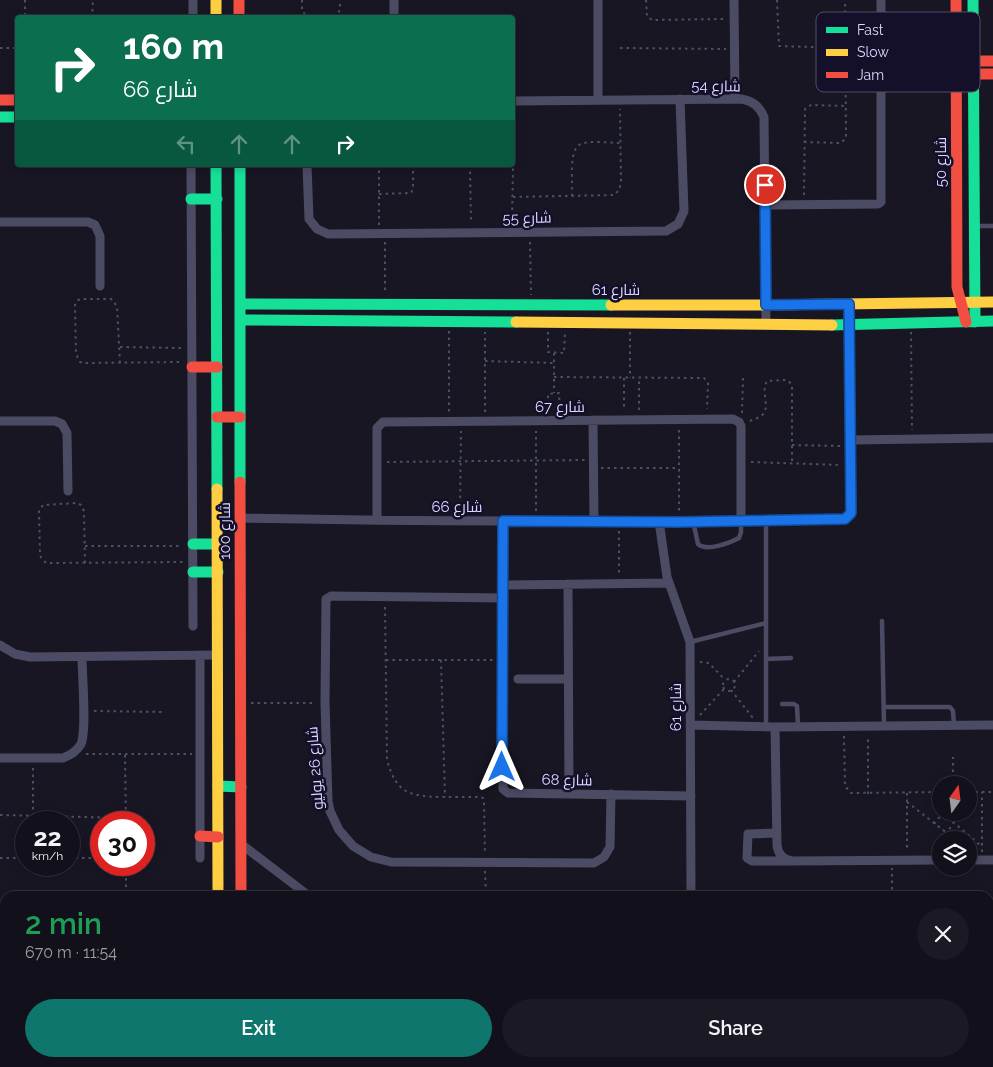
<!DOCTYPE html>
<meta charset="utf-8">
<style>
:root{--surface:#12101a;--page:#1b1923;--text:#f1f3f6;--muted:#9c9da2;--line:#313039;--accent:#0f766e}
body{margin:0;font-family:Raleway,Cairo,sans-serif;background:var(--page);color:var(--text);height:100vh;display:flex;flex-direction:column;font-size:19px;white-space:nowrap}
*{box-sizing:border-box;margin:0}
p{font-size:16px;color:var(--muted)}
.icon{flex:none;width:28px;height:28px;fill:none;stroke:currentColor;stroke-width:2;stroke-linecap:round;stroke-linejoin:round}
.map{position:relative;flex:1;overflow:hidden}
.drawer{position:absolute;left:0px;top:891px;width:994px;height:176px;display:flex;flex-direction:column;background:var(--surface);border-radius:15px 15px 0 0;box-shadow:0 2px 8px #0003,0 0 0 1px var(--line)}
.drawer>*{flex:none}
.top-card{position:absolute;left:15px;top:15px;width:500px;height:152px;border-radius:5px;box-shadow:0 2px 8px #0003,0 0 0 1px var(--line);background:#0b6e4f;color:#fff;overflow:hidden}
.needle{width:32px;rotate:14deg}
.tools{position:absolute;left:932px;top:776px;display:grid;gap:10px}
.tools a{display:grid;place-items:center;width:45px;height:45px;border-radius:50%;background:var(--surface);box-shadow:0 2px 8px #0003,0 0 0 1px var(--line);font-size:25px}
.speed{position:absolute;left:15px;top:811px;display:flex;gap:10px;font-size:25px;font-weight:700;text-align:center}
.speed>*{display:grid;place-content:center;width:65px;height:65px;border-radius:50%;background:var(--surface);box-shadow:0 2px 8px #0003,0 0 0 1px var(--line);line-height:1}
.speed small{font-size:12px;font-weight:400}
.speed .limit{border:8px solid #d22;background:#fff;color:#111}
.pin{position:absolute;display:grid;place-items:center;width:42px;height:42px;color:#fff;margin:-21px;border:2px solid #fff;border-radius:50%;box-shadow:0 1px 5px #0007}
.me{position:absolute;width:55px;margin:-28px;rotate:0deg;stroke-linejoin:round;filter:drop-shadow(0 0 4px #0008)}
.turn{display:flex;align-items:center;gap:18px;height:105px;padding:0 25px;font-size:22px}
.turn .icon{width:65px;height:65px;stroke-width:2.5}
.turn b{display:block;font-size:35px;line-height:42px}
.lanes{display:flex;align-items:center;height:48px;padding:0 25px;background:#0003;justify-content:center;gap:25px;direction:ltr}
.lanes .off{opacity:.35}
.round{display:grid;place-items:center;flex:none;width:52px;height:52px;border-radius:26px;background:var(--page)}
.overview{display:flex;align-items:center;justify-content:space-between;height:85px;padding:0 25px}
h1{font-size:30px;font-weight:600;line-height:38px;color:#1e9e55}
.button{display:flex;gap:10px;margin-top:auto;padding:10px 25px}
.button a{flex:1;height:58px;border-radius:30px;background:var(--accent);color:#fff;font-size:20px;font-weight:600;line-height:58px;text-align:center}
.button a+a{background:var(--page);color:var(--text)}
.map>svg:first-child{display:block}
</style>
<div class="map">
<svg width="993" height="1067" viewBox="0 0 993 1067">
<rect width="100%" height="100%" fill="#181623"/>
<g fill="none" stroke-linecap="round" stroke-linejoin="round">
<!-- path -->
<path stroke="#465362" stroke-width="2" stroke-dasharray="2.5 4" stroke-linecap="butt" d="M25,0V18
M302,0V10L307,18
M646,0L647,16L652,20L724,19
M777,0L779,46L845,48
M92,18L93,0
M335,18L340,10V0
M0,48H18
M620,48L726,49
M804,142L841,143L846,138L845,0
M470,165L471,223
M379,194L411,193L413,189V165
M804,195L805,109L811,105L846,106
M572,196C573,184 568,148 581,144C590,140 610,143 620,143
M513,197L614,195L619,190L621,183L620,109
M512,223L514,111
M379,225V165
M385,242V294
M530,242L531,295
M449,331V412
M548,332V352L564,353L565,332
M630,332V378
M911,332L912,430
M120,347L182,348
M554,353V393
M485,361L554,363
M120,363L117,306L111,299H82L78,300L75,305L76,354L80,362L83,363L182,362
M554,377L704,378L708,383L707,409
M624,378V410
M639,410V378
M548,411V394L559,393L560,411
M485,412V332
M742,413L743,378
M750,421C754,419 762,417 764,413C769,405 761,390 767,381L784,380L789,381L792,386V463
M679,430V512
M792,445L842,446
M387,462L585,460
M751,462L841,465
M601,468H679
M460,511L461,431
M536,511V431
M619,531V573
M85,546H182
M85,563L84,511L81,505L77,503L43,505L39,511L40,556L45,562L47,563L183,562
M385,607L387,760C396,793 409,796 440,797C453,797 467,797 480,797L483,798L484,803L485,854
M386,660H493
M441,660L445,797
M700,662L709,663L725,680
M723 685a6 6 0 1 1 12 0a6 6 0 1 1-12 0Z
M734,682L759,651
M731,690L753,718
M251,703H316
M94,711L164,712
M700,715L724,689
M844,736L845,786L851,793L941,792
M86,754H192
M125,755L126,822
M33,768V815
M953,785V757
M969,792H993
M907,793V850
M868,794V736
M907,802L947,833
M943,813L981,846
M0,815L126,818
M934,824L942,814
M942,840L954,822
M935,850L941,841
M982,852V792
M0,858H26
M69,858H101
M126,865V896
M485,871L486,896
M892,896V868"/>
<!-- lane -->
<path stroke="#4c4b64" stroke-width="4.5" d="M975,226H993
M693,521L698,544C707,552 729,543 739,538L741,532V521
M882,621L884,726
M690,642L766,623
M766,659L791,658
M782,704H794L797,706L798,726
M884,707H950L953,711L954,725
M766,726V520
M989,956H993
M989,989H993
M846,1062L847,1067"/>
<!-- street -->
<path stroke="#4c4b64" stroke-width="9" d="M193,0V18
M394,0V18
M598,0V100
M734,0L735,99
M512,101L741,99C753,101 759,106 764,117L766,324
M191,165L193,626
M307,165L309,219L317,229L328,234L666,231L678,224L684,211L680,99
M765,205L878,204L881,202V0
M0,222H88L95,225L100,236V286
M593,420L594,521
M0,421H55L62,424L67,433L68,491
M851,440L993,438
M240,518C442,522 644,522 845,519L850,516L852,510L849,304
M377,520V428L383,422L733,419L739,422L741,426V521
M503,521V789L508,793L691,796
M659,521L667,577L690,642L691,896
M568,584L569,794
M504,585L669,583
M504,598L331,596L326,599L325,703L328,801L330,811L339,830L353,846L371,857L391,862L594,863L604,857L610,847L611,794
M0,645L15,654L30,657L218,655
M200,655V858
M518,679H568
M691,725L775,727L993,725
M775,727L777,845C778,854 782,859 792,861L941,860
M0,758H63C71,755 77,751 81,744C87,730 82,674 82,657
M777,833L748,834L747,858L752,861H789
M241,844L309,896
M969,860H993"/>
<!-- fast -->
<path stroke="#16e098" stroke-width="11" d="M973,0L975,322
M0,117H18
M216,165L217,489
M240,165V482
M191,199H217
M240,304L611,305
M240,320L516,322
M832,325L993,321
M193,544H218
M193,572H218
M218,786L241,787
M989,935H993"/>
<!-- slow -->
<path stroke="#ffcf43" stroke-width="11" d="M216,0V18
M611,305H766L993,302
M516,322L832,325
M217,489L218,896
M584,1062V1067"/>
<!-- jam -->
<path stroke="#f24e42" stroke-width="11" d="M239,0V18
M956,0L957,287L966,322
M967,61H993
M968,74H993
M0,100H18
M192,367H217
M217,417H240
M240,482L241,896
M200,836L218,837
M989,914H993
M0,917H5
M0,940H5
M605,1062V1067"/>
</g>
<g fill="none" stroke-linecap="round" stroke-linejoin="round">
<!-- route casing -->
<g stroke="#114b97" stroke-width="12">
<path id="route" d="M502,767L503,521L679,522L845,519L851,513L849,304L766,305L765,185"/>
</g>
<!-- route -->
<use href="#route" stroke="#1a73e8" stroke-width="9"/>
</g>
<g text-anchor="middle" stroke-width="5" stroke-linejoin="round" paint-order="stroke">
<!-- street labels -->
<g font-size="15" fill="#dcd8ff" stroke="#141029">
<text transform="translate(716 86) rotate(1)" y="5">شارع 54</text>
<text transform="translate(941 162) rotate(-90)" y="5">شارع 50</text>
<text transform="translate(527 218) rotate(-1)" y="5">شارع 55</text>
<text x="616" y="295">شارع 61</text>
<text x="560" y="412">شارع 67</text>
<text x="457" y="512">شارع 66</text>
<text transform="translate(225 531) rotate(-90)" y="5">شارع 100</text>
<text transform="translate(676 707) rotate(-90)" y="5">شارع 61</text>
<text transform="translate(315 768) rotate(-94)" y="5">شارع 26 يوليو</text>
<text transform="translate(567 780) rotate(1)" y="5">شارع 68</text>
</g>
</g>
<!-- legend -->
<rect x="816" y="12" width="164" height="80" rx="8" fill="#141029" stroke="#504c69" stroke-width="1"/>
<rect x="826" y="27" width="22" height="6" fill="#16e098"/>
<rect x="826" y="49" width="22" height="7" fill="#ffcf43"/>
<rect x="826" y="72" width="22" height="6" fill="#f24e42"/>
<g font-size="14" fill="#dcd8ff">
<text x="857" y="35">Fast</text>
<text x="857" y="57">Slow</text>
<text x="857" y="80">Jam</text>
</g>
</svg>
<div class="tools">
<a><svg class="needle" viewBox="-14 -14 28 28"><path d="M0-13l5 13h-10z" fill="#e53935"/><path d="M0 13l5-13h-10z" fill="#9c9da2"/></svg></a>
<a><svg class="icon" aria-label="layers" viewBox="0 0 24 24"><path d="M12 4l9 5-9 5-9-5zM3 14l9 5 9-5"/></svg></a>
</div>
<div class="speed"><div>22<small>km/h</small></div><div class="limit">30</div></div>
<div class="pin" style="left:765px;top:185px;background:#d93025"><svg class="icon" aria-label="arrive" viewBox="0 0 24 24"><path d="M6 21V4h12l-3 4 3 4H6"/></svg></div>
<svg class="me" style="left:502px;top:767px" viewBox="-20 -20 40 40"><path d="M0-17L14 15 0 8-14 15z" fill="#1a73e8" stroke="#fff" stroke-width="4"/></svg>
<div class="top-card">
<div class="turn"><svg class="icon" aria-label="right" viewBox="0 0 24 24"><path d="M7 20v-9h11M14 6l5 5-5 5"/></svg><div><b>160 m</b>شارع 66</div></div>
<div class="lanes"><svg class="icon off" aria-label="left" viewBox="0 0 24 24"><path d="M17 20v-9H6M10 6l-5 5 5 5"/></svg><svg class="icon off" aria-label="ahead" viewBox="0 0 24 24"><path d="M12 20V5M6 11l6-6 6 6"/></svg><svg class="icon off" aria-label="ahead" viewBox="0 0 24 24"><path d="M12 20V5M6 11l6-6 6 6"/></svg><svg class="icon" aria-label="right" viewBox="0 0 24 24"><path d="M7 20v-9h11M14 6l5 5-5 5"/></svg></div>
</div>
<section class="drawer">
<div class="overview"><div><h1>2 min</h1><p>670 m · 11:54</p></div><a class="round"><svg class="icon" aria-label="close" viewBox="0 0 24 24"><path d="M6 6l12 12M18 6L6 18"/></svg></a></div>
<div class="button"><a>Exit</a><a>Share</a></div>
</section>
</div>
